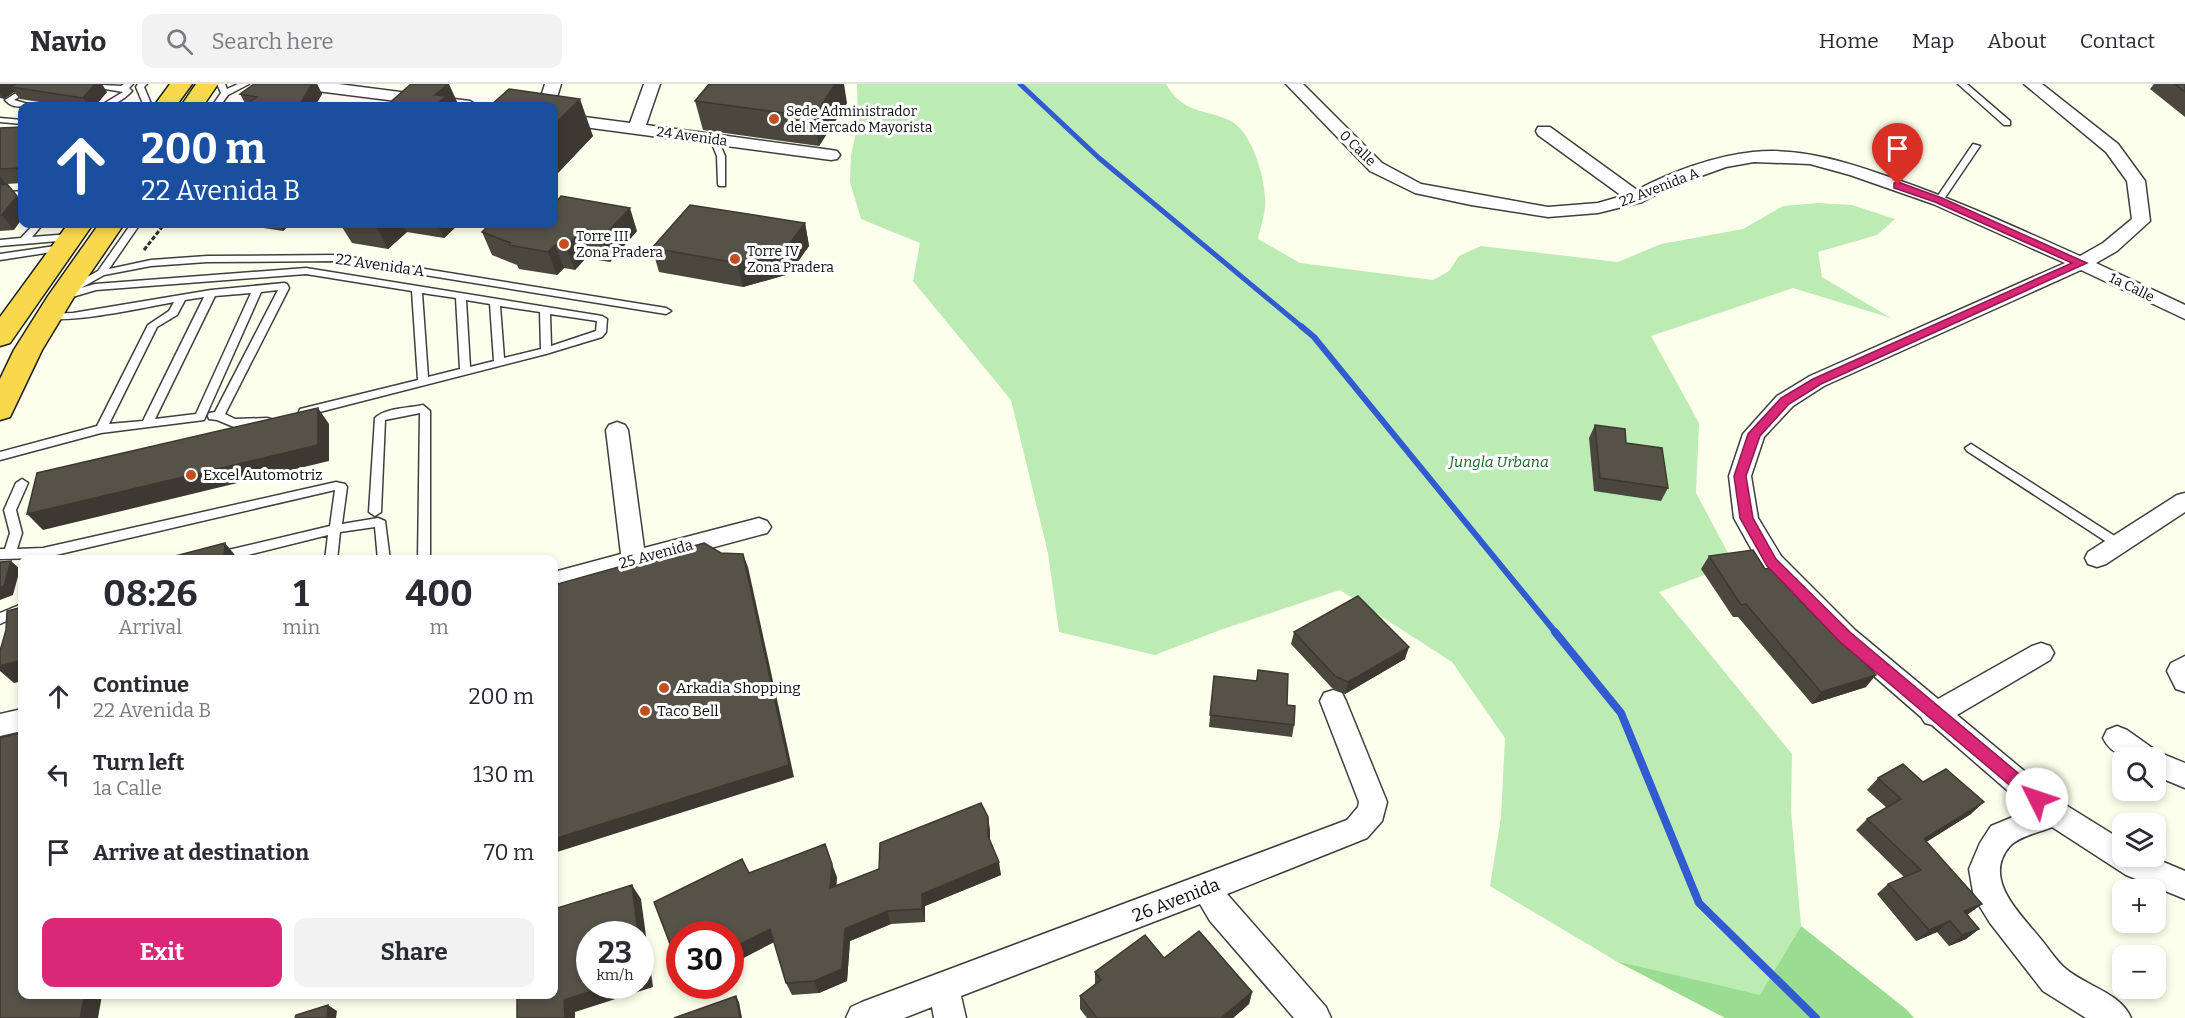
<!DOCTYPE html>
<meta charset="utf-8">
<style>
:root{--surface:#fff;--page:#f2f2f3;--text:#2b2b33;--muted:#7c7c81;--line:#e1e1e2;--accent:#db2777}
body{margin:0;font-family:Bitter,serif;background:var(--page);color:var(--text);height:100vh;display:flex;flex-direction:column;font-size:22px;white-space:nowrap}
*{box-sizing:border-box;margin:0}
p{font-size:20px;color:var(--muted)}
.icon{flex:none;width:33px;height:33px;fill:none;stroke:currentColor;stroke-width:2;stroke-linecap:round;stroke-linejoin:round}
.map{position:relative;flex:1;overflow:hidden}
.side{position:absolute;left:18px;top:471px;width:540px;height:444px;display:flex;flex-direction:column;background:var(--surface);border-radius:12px;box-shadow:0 3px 9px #0003}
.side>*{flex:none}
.hud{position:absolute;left:18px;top:18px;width:540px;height:126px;border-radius:12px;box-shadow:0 3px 9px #0003;background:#1a4fa0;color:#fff;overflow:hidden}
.buttons{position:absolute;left:2112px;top:663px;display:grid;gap:12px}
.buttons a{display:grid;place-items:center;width:54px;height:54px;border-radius:12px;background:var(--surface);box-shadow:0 3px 9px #0003;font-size:30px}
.speed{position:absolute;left:576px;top:837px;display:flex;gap:12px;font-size:30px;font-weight:700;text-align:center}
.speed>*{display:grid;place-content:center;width:78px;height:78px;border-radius:50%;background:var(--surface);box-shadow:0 3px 9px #0003;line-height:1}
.speed small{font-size:15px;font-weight:400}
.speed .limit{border:9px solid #d22;background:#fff;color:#111}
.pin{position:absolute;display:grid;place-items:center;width:51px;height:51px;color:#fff;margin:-62px -26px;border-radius:50% 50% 50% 0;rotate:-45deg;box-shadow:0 0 6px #0007}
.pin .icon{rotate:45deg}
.me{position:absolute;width:66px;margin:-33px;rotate:311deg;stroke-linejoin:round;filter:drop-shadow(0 0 4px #0008)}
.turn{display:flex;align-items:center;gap:21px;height:126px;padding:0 24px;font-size:27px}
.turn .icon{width:78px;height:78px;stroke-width:2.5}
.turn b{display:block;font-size:42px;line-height:51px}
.eta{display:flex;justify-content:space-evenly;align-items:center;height:102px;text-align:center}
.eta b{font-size:36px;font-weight:700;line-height:42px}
.action{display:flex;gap:12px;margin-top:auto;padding:12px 24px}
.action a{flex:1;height:69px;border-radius:12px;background:var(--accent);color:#fff;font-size:24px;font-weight:700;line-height:69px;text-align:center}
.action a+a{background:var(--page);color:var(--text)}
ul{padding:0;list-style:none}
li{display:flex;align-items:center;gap:18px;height:78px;padding:0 24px}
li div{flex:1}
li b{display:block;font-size:22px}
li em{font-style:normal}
header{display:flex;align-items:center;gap:36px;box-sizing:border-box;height:84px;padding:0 30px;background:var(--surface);border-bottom:2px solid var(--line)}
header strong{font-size:28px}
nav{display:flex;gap:33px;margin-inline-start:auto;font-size:21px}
.search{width:420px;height:54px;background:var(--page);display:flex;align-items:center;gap:15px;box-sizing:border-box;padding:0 21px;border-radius:12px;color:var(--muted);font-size:22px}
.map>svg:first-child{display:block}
</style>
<header>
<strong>Navio</strong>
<div class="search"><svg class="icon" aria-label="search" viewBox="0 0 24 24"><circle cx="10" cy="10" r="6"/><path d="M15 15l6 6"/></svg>Search here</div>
<nav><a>Home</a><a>Map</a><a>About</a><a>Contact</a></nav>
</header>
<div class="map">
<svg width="2185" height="934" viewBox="0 0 2185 934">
<rect width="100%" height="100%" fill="#fcffeb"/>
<!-- green -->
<path fill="#bdebb4" d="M857,0H1166C1184,30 1201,24 1229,36C1253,47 1267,99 1265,123C1264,134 1260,145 1258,155L1300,179L1433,196L1449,187L1459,172L1481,162L1618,178L1661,160L1743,145L1783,122L1818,119L1852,121L1895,135L1877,151L1818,168L1822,193L1891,234L1793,204L1651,252L1699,339L1696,409L1734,480L1659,508L1792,670L1791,727L1801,842L1760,912L1616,877L1490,802L1501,733L1505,654L1452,578L1340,506L1220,546L1155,571L1059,548L1048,469L1011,316L913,197L920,159L861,135L850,98L851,72L858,38Z"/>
<!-- forest -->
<path fill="#9adc92" d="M1801,842L1906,925L1914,934H1725L1616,877L1760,911Z"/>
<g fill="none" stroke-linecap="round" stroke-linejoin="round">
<!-- stream-far2 -->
<path stroke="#325bd2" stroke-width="5" d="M1020,0L1099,74L1302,243"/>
<!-- stream-far1 -->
<path stroke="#325bd2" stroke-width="6" d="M1301,242L1314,253L1556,549"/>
<!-- stream -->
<path stroke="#325bd2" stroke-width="8" d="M1555,548L1621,629L1699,819L1816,934"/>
<!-- lane casing -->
<g stroke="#3f3f3f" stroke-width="3">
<path id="lane" d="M30,0H40L14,16L28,20L29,22C20,22 13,25 5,16Z
M83,0L121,2L124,0H133L129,4L132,7C124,16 111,23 100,22L123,8L87,2Z
M138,0H147L144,3L152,22H144L136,3Z
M217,0H225L227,5L238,0H249L228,11L220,22H212L221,9Z
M1958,0H1967L2010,37V41H2004Z
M0,34L22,36V40L0,38Z
M711,53H717L725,72V102H719L718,100L717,72L710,55Z
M1973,60L1980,62L1942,118H1936L1935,116Z
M22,107V113L0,115V109Z
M34,140H43L32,153L70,150L75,153L70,156L0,162V156L21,154Z
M131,140H140L109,185L151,176L207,172L338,171L666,224L671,227L666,230L338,177L207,178L151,182L104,191L81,204L95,200L306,184L602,232L607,235L606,248L602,253L546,270L304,332L299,328L300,325L418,296L412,207L306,190L96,206L62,216L59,215V211L73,207L69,204L71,202L98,187ZM422,209L456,214L460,285L428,293ZM466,216L490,220L494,277L470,283ZM500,222L540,228L541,265L504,274ZM550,230L597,237L596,247L551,262Z
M62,161L67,164L65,166L0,176V170Z
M284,199L287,200L289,204L225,330L235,335L267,334L271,335L272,338L271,341L234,343L217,336L209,335L208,332L209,329L215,328L278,206L261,208L204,336L101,349L0,376V368L97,342L148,241L169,227L174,218C152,222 57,243 44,232L45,230L73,229L211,206ZM251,209L196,330L155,335L215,212ZM204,213L143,337L109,340L157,243L177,231L185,216Z
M423,321L430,327V476H418L420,329L385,336L381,428L375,432L369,428L375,334C385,324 409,324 423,321Z
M1971,360L2124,458L2126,461L2124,464H2116L1967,367L1965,364Z
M22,395L28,399L16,426L22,449L17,465L43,464L336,398L345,400L347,403L342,440L378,434L385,437L390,476H378L375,443L340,448L337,476H325L328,451L228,476H201L207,471L330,442L335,406L43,474L0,475V465H5L10,449L4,426L16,399Z
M22,520V530L0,540V529Z"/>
</g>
<!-- street casing -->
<g stroke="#3f3f3f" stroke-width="3">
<path id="street" d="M293,0H338L470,17L478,22H436L301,5Z
M545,0H561L554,23L538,22Z
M644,0H660L646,41L831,66L837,67L840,71L837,75L831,76L554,39V29L630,39Z
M1286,0H1303L1382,79L1421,100L1548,123L1598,119L1622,112L1538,51L1536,47L1538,43H1550L1637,106C1671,88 1714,72 1753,68C1802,63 1850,79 1895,95C1959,117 2019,145 2080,172L2103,159L2132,135L2127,97L2106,68L2024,0H2042L2118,60L2145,97L2150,137L2117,167L2096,179L2185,221V235L2081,186L1824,302L1793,322L1764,353L1751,392L1758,434L1781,472L1855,546L1938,615L2032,562L2041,559L2050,562L2054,569L2050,576L1957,631L2064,720L2122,756V772H2149L2185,787V815L2126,791L2052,743C2040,748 2018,753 2010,762C1982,794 2019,828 2039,853C2048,863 2056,877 2066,885C2086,902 2121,909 2131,934H2086L2043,907L1990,839L1977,818L1973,808L1969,785L1980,759L1991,742L2030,726L1932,641L1925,639L1921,633L1837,560L1763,486L1734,434L1729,392L1743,350L1777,312L1810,292L2065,179L1933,120L1850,91L1810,80L1754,78L1726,83L1668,104L1642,118L1598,129L1548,133L1471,121L1415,109L1370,87Z
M617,338L625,341L628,346L644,464L759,434L767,437L771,443L767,449L554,506V488L621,470L606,346L609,341Z
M2185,409V428L2106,480L2097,483L2088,480L2085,474L2088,468L2177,411Z
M2185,572V608L2176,605L2167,587L2171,579Z
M1333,606L1342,609L1346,617L1387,718L1382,737L1367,754L1227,810L1326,923L1331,934H1294L1210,837L1200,820L961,912L966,934H934L932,923L904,934H846L851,923L862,918L1347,736L1358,723L1359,718L1320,617L1324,609Z
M22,625V647L0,652V630Z
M2117,642L2127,646L2158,668L2185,679V704L2156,692V674C2134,674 2114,676 2103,654L2107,646Z"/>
</g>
<!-- highway casing -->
<g stroke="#1d1d1d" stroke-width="3">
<path id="highway" d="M170,0H192L176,22H154Z
M196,0H218L203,22H181Z
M68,140H93L10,259L0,262V233Z
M99,140H124L74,213L42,266L10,333L0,336V295L14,266L48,212Z"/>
</g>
<!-- path -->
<path stroke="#2e2e2e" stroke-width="3" stroke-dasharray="4.5 2" stroke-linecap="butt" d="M144,166L162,143"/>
<!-- lane -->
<use href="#lane" fill="#fff" fill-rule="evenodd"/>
<!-- street -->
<use href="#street" fill="#fff" fill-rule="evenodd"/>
<!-- highway -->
<use href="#highway" fill="#fad84e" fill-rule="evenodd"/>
</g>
<!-- wall -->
<path fill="#49473e" d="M0,0L107,8L95,22H65L20,15L14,8L4,15L0,14Z
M254,0H317L322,10L315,22H244L246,21L240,10Z
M2154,0H2185V33L2150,5Z
M695,17L847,19L819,62L703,46Z
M554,22L593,52L557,90L554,89Z
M22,43V99L6,100L14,146L0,147V44Z
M805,139L809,162L789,190L743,203L659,188L652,164Z
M239,140H291L283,147Z
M340,140H459L444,154L407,148L388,165L352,159Z
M637,147L610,178L586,174L575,186L564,184L557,191L519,185L517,181L492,171L482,148Z
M1595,341L1626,359L1668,404L1661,417L1594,407L1589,354Z
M1709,472L1765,485L1866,603L1812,620L1738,533H1733L1701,485Z
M1294,548L1405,575L1345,610L1332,604L1291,560Z
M1258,586L1287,621L1294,641L1292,653L1209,643L1214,592L1256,597Z
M1878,694L1923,698L1971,730L1926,758L1982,820L1967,831L1979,845L1966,855L1949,862L1937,848L1916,857L1877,810L1888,800L1904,793L1856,746L1867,735L1887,724L1867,706Z
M988,733L990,756L1001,791L925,822V838L891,840L850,857L847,897L819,909L792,911L786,899L774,858L730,881V850L749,789L837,793L836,802L879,785Z
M1164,874L1252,908L1249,920L1233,934H1087L1080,925V912L1095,901V888Z"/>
<!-- shaded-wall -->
<path fill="#3c3932" d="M0,0H26L11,3L14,8L4,15L0,10Z
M95,0H102L107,8L95,22H89L83,14Z
M312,0H317L322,10L315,22H299Z
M448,0H449L459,22H435V11Z
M835,0H844L847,19L819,62L814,33Z
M580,15L593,52L557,90L554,80V41Z
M0,92L10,106L0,108Z
M17,112L22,120V135L14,146L2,131Z
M630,124L637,147L610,178L601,155Z
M805,139L809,162L789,190L743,203L737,179Z
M279,140H291L283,147Z
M378,140H402L407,148L388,165L376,142Z
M437,140H459L444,154Z
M577,151L586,174L575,186L566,163Z
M555,161L564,184L557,191L548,168Z
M318,324L329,340V377L43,446L27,430Z
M225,459L239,476H224Z
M743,470L748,483L794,693L554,769V755Z
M11,477L20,485L13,511L0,516V504Z
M1409,563L1405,575L1345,610L1348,598Z
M22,576V597L14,599L0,587V582Z
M1876,591L1866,603L1812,620L1821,608Z
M1984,718L1971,730L1912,767L1924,755Z
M988,733L990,746V766L988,752Z
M999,778L1001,791L925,822V838L922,825V810Z
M832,780L837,793L835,817L830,804Z
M632,801L641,815L653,903L575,928V934H565L564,916L607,902H640V850H638Z
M1982,820L1968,830L1950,837L1964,827Z
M887,827L891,840L850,857L847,897L819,909L814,897L845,845Z
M1950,837L1937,848L1916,857L1929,846Z
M770,845L776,857L730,881V865Z
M1979,845L1966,855L1949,862L1962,851Z
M1252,908L1249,920L1233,934H1221Z
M85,910H104L102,911L98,934H80Z
M736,912L739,918L742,934H740Z
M328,921L337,927L336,934H327Z"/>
<!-- building -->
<path fill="#555248" stroke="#3c3932" stroke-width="1.5" d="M16,0H95L83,14L11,3Z
M254,0H312L299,22H244L257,13L240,10Z
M411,0H448L435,11L446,12L435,22H386Z
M709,0H835L814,33L695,17Z
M2175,0H2185V8Z
M509,5L580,15L554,41V22H490Z
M22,43V84L0,85V44Z
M7,100L17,112L2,131H0V101Z
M561,112L630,124L601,155L577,151L566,163L555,161L548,168L509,161L511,159L482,148L490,140H554V116H558Z
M690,121L805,139L784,167L737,179L652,164Z
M364,140H378L376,142Z
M318,324V361L27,430L37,389Z
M1595,341L1625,345L1626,359L1662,364L1668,404L1600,394Z
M225,459L224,476H160Z
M704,459L721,469L743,470L789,681L554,755V501Z
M1753,466L1765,485L1778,483L1799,511L1803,510L1876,591L1821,608L1746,520L1741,521L1709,472Z
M11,477L4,502L0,504V478Z
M1358,512L1409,563L1348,598L1335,592L1294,548Z
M22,523V576L0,582V567L6,546L7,527Z
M1258,586L1288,590L1287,621L1295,622L1294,641L1210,631L1214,592L1257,597Z
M22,648V910H85L80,934H0V654Z
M1903,680L1923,698L1946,685L1984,718L1924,755L1982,820L1964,827L1979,845L1962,851L1950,837L1929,846L1888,800L1921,786L1867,735L1901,715L1878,694Z
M981,719L988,733V752L999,778L922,810V825L887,827L845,845L842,885L814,897L786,899L770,845L730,865V850H680V886L654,818L742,775L749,789L825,760L832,780L830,804L879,785L880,759Z
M632,801L638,850H590V902H607L564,916L565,934H517V910H554V825Z
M1199,847L1252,908L1221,934H1097L1080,912L1101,896L1095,888L1145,851L1164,874Z
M640,866L644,890L640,891Z
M736,912L740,934H674Z
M328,921L327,934H295L296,931Z"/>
<!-- route -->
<path fill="#db2777" stroke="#8e194d" stroke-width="1.5" d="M1898,98L1942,114L2087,179L1821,300L1789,320L1760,352L1746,392L1753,434L1776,475L1851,549L2043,710L2045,715L2043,720L2037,722L2032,720L1840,558L1767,482L1740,434L1734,392L1748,350L1781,314L1813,295L2072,179L1935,118L1894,104V99Z"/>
<!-- markers -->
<g fill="#c14f1f" stroke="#fff" stroke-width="2">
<circle cx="774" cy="35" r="6"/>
<circle cx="564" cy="160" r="6"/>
<circle cx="735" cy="175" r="6"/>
<circle cx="191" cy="391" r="6"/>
<circle cx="664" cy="604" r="6"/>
<circle cx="645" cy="627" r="6"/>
</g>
<g text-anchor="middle" stroke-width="6" stroke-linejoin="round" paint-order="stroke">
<!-- far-poi labels -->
<g font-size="14" fill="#0c0c0c" stroke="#fff" text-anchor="start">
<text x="786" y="32">Sede Administrador<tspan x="786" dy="16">del Mercado Mayorista</tspan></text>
<text x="576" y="157">Torre III<tspan x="576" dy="16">Zona Pradera</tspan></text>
<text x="747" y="172">Torre IV<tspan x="747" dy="16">Zona Pradera</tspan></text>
</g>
<!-- far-street labels -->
<g font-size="14" fill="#0c0c0c" stroke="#fff">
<text transform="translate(692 52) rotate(8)" y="5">24 Avenida</text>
<text transform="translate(1358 64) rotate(44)" y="5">0 Calle</text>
<text transform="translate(1659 103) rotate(-21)" y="5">22 Avenida A</text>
<text transform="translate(2132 203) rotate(26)" y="5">1a Calle</text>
</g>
<!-- street labels -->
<g font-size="15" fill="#0c0c0c" stroke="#fff">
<text transform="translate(380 181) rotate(8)" y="5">22 Avenida A</text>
<text transform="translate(656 470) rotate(-15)" y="5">25 Avenida</text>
</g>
<!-- park labels -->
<g font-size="15" font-style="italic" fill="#1a6625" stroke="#fff">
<text x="1499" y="383">Jungla Urbana</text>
</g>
<!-- poi labels -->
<g font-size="15" fill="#0c0c0c" stroke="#fff" text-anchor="start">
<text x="203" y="396">Excel Automotriz</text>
<text x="676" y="609">Arkadia Shopping</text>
<text x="657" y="632">Taco Bell</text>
</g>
<!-- near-street labels -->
<g font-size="18" fill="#0c0c0c" stroke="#fff">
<text transform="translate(1176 816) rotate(-21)" y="6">26 Avenida</text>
</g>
</g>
</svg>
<div class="buttons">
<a><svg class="icon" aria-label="search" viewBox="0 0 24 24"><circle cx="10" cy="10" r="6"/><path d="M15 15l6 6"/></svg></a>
<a><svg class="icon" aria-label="layers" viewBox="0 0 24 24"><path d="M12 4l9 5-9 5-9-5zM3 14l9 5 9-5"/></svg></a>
<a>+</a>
<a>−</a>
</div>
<div class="speed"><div>23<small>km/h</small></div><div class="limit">30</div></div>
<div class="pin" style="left:1898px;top:101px;background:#d93025"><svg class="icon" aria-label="arrive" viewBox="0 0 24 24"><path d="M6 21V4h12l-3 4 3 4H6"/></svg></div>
<svg class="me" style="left:2037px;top:715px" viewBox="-20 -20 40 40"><circle r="19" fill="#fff"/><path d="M0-13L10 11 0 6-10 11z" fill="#db2777"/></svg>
<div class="hud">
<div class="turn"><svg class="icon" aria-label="ahead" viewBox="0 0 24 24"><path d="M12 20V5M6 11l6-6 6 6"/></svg><div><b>200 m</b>22 Avenida B</div></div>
</div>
<section class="side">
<div class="eta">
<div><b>08:26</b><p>Arrival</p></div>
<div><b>1</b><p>min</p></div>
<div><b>400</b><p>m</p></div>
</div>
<ul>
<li><svg class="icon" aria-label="ahead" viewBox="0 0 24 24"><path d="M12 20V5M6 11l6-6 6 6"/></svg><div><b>Continue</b><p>22 Avenida B</p></div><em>200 m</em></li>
<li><svg class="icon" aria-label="left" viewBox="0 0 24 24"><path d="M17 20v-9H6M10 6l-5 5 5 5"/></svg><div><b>Turn left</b><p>1a Calle</p></div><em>130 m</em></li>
<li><svg class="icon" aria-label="arrive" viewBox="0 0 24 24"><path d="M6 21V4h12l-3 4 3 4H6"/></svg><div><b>Arrive at destination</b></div><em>70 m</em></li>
</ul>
<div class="action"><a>Exit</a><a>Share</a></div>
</section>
</div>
